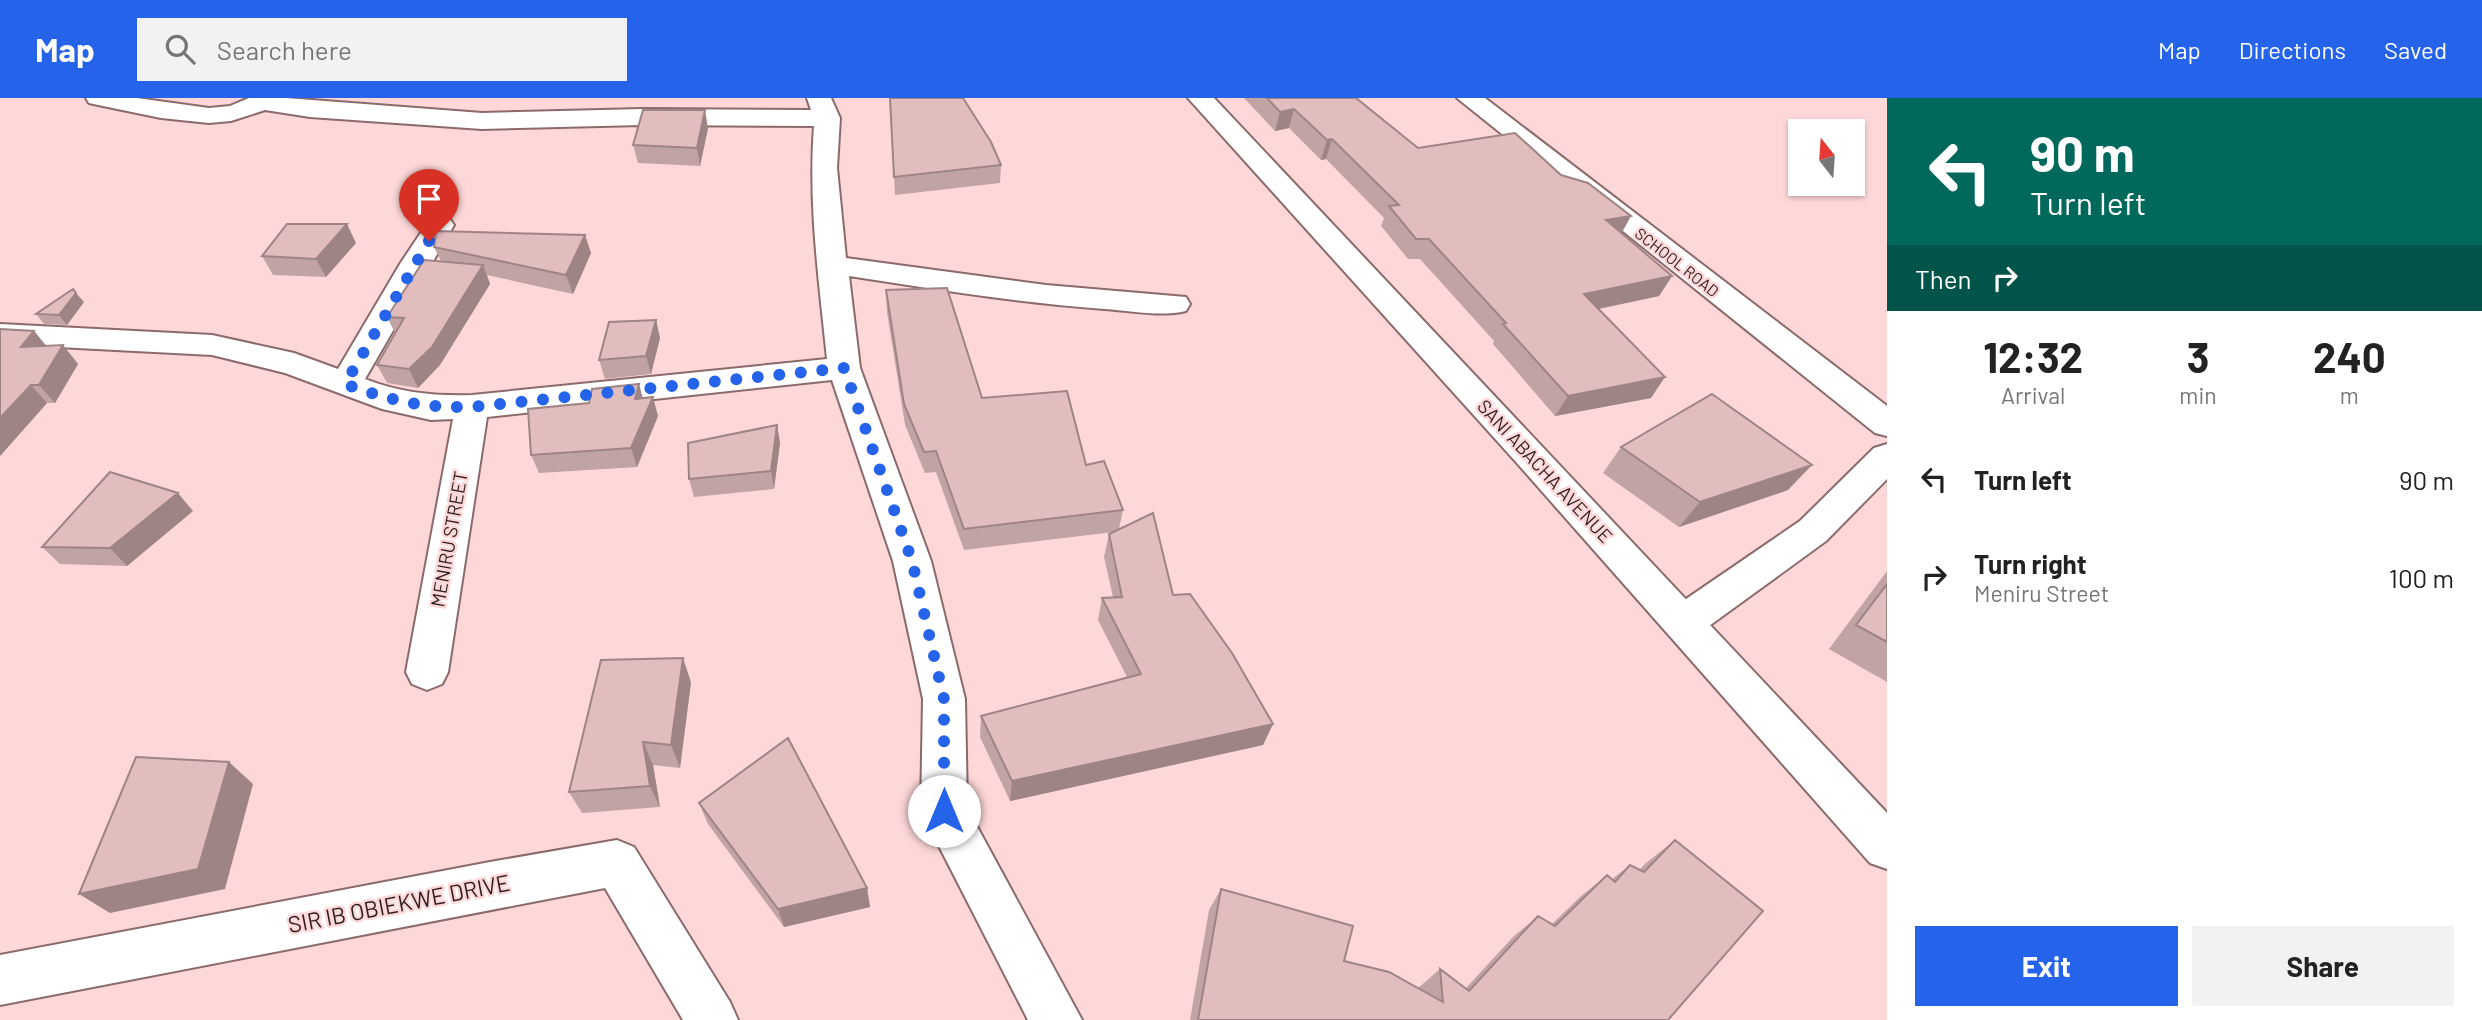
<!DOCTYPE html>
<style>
:root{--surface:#fff;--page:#f2f2f2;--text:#222;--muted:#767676;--accent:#2563eb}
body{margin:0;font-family:Barlow,sans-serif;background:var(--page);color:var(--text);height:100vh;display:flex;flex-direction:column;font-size:26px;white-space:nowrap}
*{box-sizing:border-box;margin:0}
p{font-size:23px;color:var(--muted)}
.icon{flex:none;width:38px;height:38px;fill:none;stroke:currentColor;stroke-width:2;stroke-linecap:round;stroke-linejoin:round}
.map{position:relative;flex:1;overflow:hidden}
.details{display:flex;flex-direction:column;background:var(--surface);width:595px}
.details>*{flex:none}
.guide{background:#00695c;color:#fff;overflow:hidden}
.needle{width:46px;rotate:343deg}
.controls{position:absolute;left:1788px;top:21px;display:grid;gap:14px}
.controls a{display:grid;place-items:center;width:77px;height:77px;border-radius:0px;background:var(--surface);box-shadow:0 2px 5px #0004;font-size:35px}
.pin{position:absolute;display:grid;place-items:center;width:60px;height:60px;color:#fff;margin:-72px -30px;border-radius:50% 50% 50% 0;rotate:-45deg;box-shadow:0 0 7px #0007}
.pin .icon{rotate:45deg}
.me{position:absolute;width:77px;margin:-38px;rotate:0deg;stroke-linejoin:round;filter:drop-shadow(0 0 5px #0008)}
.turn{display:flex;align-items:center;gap:24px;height:147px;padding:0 28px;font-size:32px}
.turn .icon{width:91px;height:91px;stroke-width:2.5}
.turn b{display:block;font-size:49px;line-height:60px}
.then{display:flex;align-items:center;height:66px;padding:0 28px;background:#0003;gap:14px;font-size:26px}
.eta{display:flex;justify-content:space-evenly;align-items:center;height:119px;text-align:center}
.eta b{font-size:42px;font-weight:700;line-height:49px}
.primary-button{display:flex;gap:14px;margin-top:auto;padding:14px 28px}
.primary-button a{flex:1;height:80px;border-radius:0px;background:var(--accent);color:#fff;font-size:28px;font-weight:700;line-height:80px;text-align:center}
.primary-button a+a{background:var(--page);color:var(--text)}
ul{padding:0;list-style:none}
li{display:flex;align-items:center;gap:21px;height:98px;padding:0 28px}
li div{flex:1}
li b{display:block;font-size:26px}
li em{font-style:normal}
header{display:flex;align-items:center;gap:42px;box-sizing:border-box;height:98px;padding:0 35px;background:var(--accent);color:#fff}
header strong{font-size:33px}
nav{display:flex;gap:38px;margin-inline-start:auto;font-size:24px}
.search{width:490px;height:63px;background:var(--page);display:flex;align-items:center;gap:18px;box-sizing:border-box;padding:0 24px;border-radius:0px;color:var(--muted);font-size:26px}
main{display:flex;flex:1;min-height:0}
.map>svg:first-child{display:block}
</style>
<header>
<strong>Map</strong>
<div class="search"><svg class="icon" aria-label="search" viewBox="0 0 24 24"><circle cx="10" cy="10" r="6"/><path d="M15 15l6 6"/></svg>Search here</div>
<nav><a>Map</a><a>Directions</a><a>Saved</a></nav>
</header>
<main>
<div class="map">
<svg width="1887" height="922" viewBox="0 0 1887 922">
<rect width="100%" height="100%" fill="#fed8d9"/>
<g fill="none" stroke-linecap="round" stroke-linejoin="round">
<!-- street casing -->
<g stroke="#8b6a6b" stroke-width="4">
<path id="street" d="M86,0H137L209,10L230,8L249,0H286L482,15L642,11L811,12L807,0H831L840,20L837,70L846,160L1046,187L1186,199L1190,206L1186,213C1161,219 1131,213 1105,211C1019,205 934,191 849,178L860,270L931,463L965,601L967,710L1082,922H1028L921,713L923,601L893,463L832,282L487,319L448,574L442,586L427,592L412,586L406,574L453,321L431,322L382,311L285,275L212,257L0,246V226L212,237L294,255L338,271L400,166L430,121L440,118L450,121L454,127L365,281C401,295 434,298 472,297L827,261C819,183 808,106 814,28L642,27L482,31L310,19L265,12L231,23L209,25L161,20L98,7L89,5Z
M1457,0H1485L1887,308V338L1875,335Z
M1887,346V381L1826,443L1698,536L1684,540L1670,536L1664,524L1670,512L1800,423L1874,350Z
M617,742L634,749L730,904L738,922H683L605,790L0,907V857L490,764Z"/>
</g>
<!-- secondary casing -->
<g stroke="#8b6a6b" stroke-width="4">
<path id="secondary" d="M1188,0H1214L1887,715V771L1870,765L1516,364Z"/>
</g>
<!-- street -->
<use href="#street" fill="#fff" fill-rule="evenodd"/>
<!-- secondary -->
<use href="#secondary" fill="#fff" fill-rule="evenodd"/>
</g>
<!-- wall -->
<path fill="#c2a3a3" d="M890,0L1001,67L1000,85L895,97Z
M1244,0H1356L1418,50L1561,77L1631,118L1621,135L1672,178L1659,198L1599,211L1651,300L1555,318L1493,246L1494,243L1420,161H1408L1381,128L1384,120L1326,61L1321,62L1289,30L1275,33Z
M708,30L700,68L638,65L633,47Z
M585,137L591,155L573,196L487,177L490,186L440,267L418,290L387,285L377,267L395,235L387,219L441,163L434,149Z
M356,145L326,179L273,177L262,158Z
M886,192L982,300L1086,367L1123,412L1119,431L1173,497L1273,626L1263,647L1010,703L980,639L981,618L1127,579L1098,522L1102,500L1113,499L1104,459L1109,436L1114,434L964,452L936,374L925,375L905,327L887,214Z
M84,204L67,227L44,226L36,216Z
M656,222L660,240L651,276L605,281L599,262Z
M34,233L46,248L63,247L78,266L55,305H47L0,358Z
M643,300L658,318L637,369L539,375L531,357Z
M777,327L780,345L774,391L694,399L689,381Z
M1621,349L1788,392L1679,429L1603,375Z
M193,413L127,468L60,466L42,449Z
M1887,473V584L1829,551Z
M691,584L680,670L653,667L660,709L582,715L569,694Z
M699,705L867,790L870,809L784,829L708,726Z
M1675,742L1668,922H1190L1209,812L1221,791L1344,863L1418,890L1440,871L1466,890L1513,839L1538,818L1552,826L1580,799L1607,777L1612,781L1630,767L1639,772L1646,765Z"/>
<!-- shaded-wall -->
<path fill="#9e8485" d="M1294,11L1289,30L1275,33L1280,14Z
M705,12L708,30L700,68L697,50Z
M1332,41L1326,61L1321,62L1327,42Z
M1631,118L1620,138L1606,122Z
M347,126L356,145L326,179L316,161Z
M585,137L591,155L573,196L566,177Z
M483,167L490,186L440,267L418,290L409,271Z
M1672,178L1659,198L1573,216L1584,196Z
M76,195L84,204L67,227L59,217Z
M656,222L660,240L651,276L646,258Z
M34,233L49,251L21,249Z
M63,247L78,266L55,305L39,287Z
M1665,279L1651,300L1555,318L1568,298Z
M639,286L644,305L635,301Z
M31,287L47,305L0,358V320Z
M653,299L658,318L637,369L631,350Z
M777,327L780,345L774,391L771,373Z
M1812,367L1788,392L1679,429L1700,404Z
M178,395L193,413L127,468L110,450Z
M683,560L691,584L680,670L671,647Z
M1273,626L1263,647L1010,703L1012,683Z
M643,644L653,667L660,709L650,688Z
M229,664L253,686L225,791L110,815L79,796Z
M867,790L870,809L784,829L778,811Z"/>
<!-- building -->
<path fill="#e2bdbe" stroke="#9e8485" stroke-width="2" d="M890,0H963L991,44L1001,67L894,79Z
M1267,0H1356L1418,50L1515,35L1561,77L1588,85L1631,118L1606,122L1672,178L1584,196L1665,279L1568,298L1503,226L1506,225L1429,141H1416L1389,108L1399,107L1332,41L1327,42L1294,11L1280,14Z
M643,12H705L697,50L633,47Z
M287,126H347L316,161L262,158Z
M436,133L585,137L566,177L434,149Z
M424,162L483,167L432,249L409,271L377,267L404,220L387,219Z
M947,190L982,300L1067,293L1086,367L1104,363L1123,412L964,431L936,353L924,354L904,306L886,192Z
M73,191L76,195L59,217L36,216Z
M656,222L646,258L599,262L609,224Z
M0,231L34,233L21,249L63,247L39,287H31L0,320Z
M639,286L635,301L653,299L631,350L531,357L528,311L589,305L592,291Z
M1712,296L1812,367L1700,404L1621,349Z
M777,327L771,373L689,381L688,345Z
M110,374L178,395L110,450L42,449Z
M1153,415L1173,497L1190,496L1232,555L1273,626L1012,683L981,618L1141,576L1102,500L1122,499L1109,436Z
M1887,486V544L1856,527Z
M683,560L671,647L643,644L650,688L569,694L601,562Z
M788,640L867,790L778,811L699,705Z
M136,659L229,664L198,771L79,796Z
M1675,742L1763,813L1668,922H1198L1221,791L1353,828L1344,863L1389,874L1443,904L1440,871L1469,893L1538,818L1555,828L1607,777L1615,784L1630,767L1644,774Z"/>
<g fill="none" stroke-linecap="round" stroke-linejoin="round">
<!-- route -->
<path stroke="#2563eb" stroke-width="12" stroke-dasharray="0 21.6" d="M429,143L345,286C392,303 421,310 472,309L844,270L912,463L944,601V713"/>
</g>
<g text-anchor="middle" stroke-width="5" stroke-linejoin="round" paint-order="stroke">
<!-- far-street labels -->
<g font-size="16" fill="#2c1e1f" stroke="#fed8d9">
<text transform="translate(1677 164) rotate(38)" y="6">SCHOOL ROAD</text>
</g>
<!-- street labels -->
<g font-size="19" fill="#2c1e1f" stroke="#fed8d9">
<text transform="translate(1545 373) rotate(47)" y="7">SANI ABACHA AVENUE</text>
<text transform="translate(449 441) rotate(-80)" y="7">MENIRU STREET</text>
</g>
<!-- near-street labels -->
<g font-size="23" fill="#2c1e1f" stroke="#fed8d9">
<text transform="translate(399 806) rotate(-11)" y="8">SIR IB OBIEKWE DRIVE</text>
</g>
</g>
</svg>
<div class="controls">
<a><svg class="needle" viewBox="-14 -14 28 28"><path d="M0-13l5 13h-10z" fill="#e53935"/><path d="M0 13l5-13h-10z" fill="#767676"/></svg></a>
</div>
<div class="pin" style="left:429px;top:143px;background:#d93025"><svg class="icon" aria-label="arrive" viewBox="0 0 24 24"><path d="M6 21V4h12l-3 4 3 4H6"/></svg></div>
<svg class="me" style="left:944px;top:713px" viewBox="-20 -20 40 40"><circle r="19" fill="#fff"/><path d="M0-13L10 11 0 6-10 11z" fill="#2563eb"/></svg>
</div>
<section class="details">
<div class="guide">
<div class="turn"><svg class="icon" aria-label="left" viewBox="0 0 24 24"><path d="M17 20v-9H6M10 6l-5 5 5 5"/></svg><div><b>90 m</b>Turn left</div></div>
<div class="then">Then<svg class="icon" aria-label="right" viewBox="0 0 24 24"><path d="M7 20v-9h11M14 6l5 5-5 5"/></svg></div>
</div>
<div class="eta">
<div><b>12:32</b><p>Arrival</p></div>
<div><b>3</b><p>min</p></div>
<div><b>240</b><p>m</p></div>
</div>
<ul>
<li><svg class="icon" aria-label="left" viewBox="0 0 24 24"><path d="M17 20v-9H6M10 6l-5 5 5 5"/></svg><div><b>Turn left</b></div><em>90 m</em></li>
<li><svg class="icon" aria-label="right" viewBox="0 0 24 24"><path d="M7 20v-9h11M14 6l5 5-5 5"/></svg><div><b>Turn right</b><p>Meniru Street</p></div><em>100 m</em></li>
</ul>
<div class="primary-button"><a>Exit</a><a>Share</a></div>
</section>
</main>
